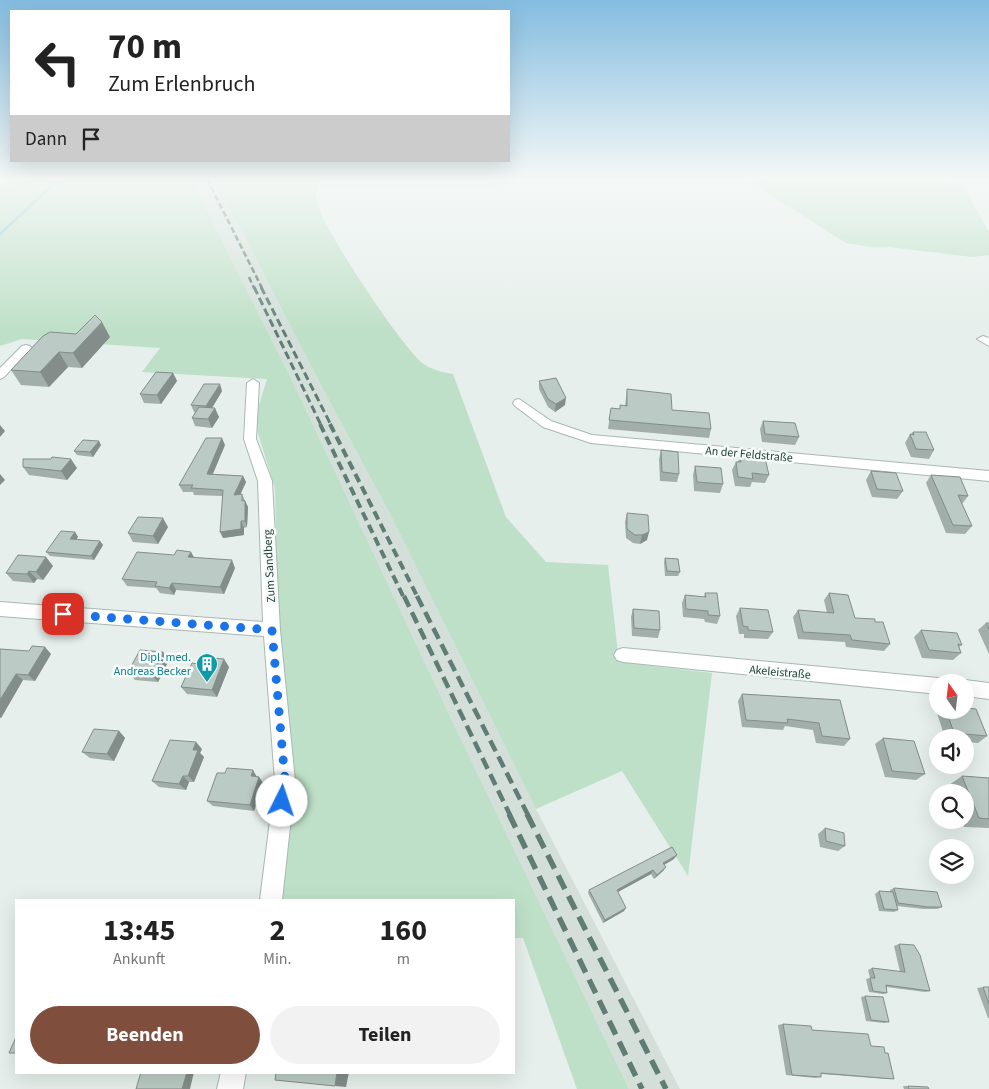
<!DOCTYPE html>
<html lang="de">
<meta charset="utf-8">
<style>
:root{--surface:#fff;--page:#f2f2f2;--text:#222;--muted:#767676;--accent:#804e3d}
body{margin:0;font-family:"Source Sans 3",sans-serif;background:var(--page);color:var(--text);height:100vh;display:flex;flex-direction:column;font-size:19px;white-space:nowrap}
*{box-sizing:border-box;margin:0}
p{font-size:16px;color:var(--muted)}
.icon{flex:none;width:28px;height:28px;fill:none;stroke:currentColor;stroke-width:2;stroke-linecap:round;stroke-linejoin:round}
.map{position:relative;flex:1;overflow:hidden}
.drawer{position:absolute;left:15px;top:899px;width:500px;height:175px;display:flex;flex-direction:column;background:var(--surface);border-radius:0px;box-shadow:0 5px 20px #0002}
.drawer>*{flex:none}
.top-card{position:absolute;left:10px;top:10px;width:500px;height:152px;border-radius:0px;box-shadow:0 5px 20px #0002;background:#fff;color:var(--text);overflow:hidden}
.needle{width:32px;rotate:346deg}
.controls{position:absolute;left:929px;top:674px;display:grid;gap:10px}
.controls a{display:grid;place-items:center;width:45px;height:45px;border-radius:50%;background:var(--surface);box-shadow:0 5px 20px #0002;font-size:25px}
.pin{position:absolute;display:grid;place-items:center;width:42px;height:42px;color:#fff;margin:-21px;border-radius:10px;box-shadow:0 2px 8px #0006}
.me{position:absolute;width:55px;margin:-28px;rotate:4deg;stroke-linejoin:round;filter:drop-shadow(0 0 4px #0008)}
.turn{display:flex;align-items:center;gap:18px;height:105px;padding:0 15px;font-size:22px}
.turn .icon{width:65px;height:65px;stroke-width:2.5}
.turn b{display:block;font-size:35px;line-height:42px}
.then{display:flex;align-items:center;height:48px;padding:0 15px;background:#0003;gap:10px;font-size:19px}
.eta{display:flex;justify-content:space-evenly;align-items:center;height:85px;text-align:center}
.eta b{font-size:30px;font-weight:700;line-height:35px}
.cta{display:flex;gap:10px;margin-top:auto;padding:10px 15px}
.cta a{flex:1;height:58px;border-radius:30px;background:var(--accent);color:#fff;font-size:20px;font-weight:700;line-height:58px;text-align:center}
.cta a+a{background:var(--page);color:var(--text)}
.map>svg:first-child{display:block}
</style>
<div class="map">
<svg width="989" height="1089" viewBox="0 0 989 1089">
<rect width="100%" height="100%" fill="#e6efeb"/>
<!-- built -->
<path fill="#d4dfda" d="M191,179H215L314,372L392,518L536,809L680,1089H629L459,735L291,378Z"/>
<!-- green -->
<path fill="#bfe0c8" d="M0,179H191L291,378L459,735L629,1089H577L523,938H514V900H276L278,624L275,488L254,421L267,379L142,372L160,348L22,339L0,346Z
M215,179H321C319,184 316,191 316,197C316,220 401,345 421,362C431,370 442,372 453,374L506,517L546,562L608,565L619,662L712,673L688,876L622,771L536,809L392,518L314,372Z
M746,179H934L963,186L989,232V255L972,257L889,247H870L846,243Z"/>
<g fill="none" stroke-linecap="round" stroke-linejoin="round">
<!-- stream -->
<path stroke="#8ec9d4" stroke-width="2.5" d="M0,234L59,179"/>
<!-- minor casing -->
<g stroke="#a8b8b2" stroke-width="2">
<path id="minor" d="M983,336L989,338V346L977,339Z
M26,345L30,346L32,348L30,350L4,377L0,379V368L22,346Z
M253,379L259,383L256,439L272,481L280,630L295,781L282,900H260L275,781L264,636L0,616V602L263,622L258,481L244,439L247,383Z
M519,399L551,421L592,435L989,471V481L591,443L543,427L515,406L513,403L515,400Z
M623,648L938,678L945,682H938V694L623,662L617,660L614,655L617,650Z
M965,680L989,683V699L965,696V682H959Z
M221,1072H246L243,1089H217Z"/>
</g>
<!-- minor -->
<use href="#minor" fill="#fff" fill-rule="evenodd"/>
<!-- rail-far4 -->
<path stroke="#5f7d75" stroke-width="2.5" stroke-dasharray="6 3" stroke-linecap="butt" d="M207,179L262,288
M249,277L254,288"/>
<!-- rail-far3 -->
<path stroke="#5f7d75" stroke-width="3" stroke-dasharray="8 4" stroke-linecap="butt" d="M254,287L321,425
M261,287L331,425"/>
<!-- rail-far2 -->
<path stroke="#5f7d75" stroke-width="4" stroke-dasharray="9 5" stroke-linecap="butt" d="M320,424L404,598
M330,424L418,598"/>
<!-- rail-far1 -->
<path stroke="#5f7d75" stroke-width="4.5" stroke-dasharray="12 6" stroke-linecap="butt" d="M404,596L510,815
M417,596L528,815"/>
<!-- rail -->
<path stroke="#5f7d75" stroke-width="5.5" stroke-dasharray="15 8" stroke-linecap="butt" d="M509,814L642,1089
M527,814L666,1089"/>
</g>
<!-- wall -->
<path fill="#a1aea9" d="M76,334L110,337L82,368L68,367L49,387L21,385L11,370Z
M173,373L177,381L161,404L144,403L140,394Z
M539,381L565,405L555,412L548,407L539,389Z
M627,389L672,410L711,429L709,438L608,429L611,408L619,409L625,406Z
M222,391L212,408L219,417L212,428L195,426L192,418L195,412H194L191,405Z
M763,421L799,437L795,445L762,442L760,429Z
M913,432L934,450L929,459L911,457L905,443L910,434H911Z
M101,445L93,457L77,455L74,451Z
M225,445L213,474L243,476L246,482L240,494H242L248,507L247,527L244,528V535L223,538L222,496L194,495L193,492H183L179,485Z
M661,450L679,474L677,482L660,481L659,459Z
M740,456L769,475L765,483L752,482L750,487L735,486L732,470L736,462H738Z
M695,466L723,484L720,493L694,491L693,475Z
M23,467L77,468L67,480L29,475Z
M871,471L903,491L897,499L872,497L866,480Z
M931,475L968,496L962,504L972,526L965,534L946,533L926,483Z
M627,513L647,540L640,544L633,543L626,538L625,522Z
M168,527L158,544L133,542L128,533Z
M75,532L78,537L76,539L103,545L94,560L50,556L46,552Z
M194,557L235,568L224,594L176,590L174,595L160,593L156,588L127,586L122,579Z
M665,558L680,572L678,576H665L664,562Z
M53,566L43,580L37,579L34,583L13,581L6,573Z
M705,593L720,616L717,624L705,622L704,619L683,617L682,603L685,595L704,597Z
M829,593L855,618L890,644L884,651L846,647L845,642L798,639L793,617L798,610L827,613L824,600Z
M740,608L773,632L768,639L744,638V634H739L736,616Z
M633,609L660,630L658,638L632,636L631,617Z
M986,623H989V654L978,630Z
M921,630L962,645L959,647L961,653L953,660L922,658L914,637Z
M0,649L51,654L35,681L23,680L1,718H0Z
M169,660L158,682L135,680L128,672Z
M199,664L229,667L217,697L187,694L181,687Z
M742,694L840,700L850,739L844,746L816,743L813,730L785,726L783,730L742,727L738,701Z
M940,710H965L987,736L978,743L965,742V738H945L937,713Z
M119,731L125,738L114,761L90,758L82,752Z
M883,738L925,774L916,780L885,777L875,744Z
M202,749L200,753L204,757L194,782H189L186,790L159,787L152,781Z
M257,776L259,777L263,783L254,811L213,806L207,801Z
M962,776L989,778V828L964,827L962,820H965V792H952L949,785Z
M825,828L845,846L838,851L820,847L818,834Z
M674,859L664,865L666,867L663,871L654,879L651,874L618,892L624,911L603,923L588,893L589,890Z
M894,888L942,907L937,909H923L897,906L898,910L894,912L879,911L875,894L879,891L890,892V890Z
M899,944L930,991L925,992L886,987L887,993L883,994L869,992L866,979L870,978L868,970L872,968L900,972L894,946Z
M983,987H989V1018H988L977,988Z
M865,996L889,1022L884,1023L866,1021L861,997Z
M783,1024L812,1030L871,1046L885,1053L894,1079H887L821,1074V1077L815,1078L786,1075L778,1025Z
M903,1086H908L929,1089H904Z"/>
<!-- shaded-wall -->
<path fill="#838d89" d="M102,322L110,337L82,368L73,353Z
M59,352L68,367L49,387L40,372Z
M173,373L177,381L161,404L157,395Z
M220,384L222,391L209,413L206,406Z
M566,398L565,405L555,412L556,404Z
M215,408L219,417L212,428L208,419Z
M0,425L5,431L0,437Z
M222,438L225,445L210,480L207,474Z
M99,441L101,445L93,457L90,452Z
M71,459L77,468L67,480L61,471Z
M0,474L5,480L0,485Z
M243,476L246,482L237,502L234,495Z
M245,501L248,507L247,527L245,521Z
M163,518L168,527L158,544L153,536Z
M241,521L244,528V535L223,538L220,532Z
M75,532L78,537L74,543L70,539Z
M649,532L647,540L640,544L642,535Z
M100,541L103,545L94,560L91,556Z
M191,552L195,559L188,557Z
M46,557L53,566L43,580L36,572Z
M232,560L235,568L224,594L220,587Z
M29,571L37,579L34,583L27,574Z
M172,583L176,590L174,595L169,588Z
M45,647L51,654L35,681L28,675Z
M163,652L169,660L158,682L152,675Z
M224,659L229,667L217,697L212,690Z
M16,674L23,680L1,718L0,717V700Z
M119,731L125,738L114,761L107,754Z
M196,742L202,749L200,753L204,757L194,782L188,776L193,750Z
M253,770L257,777L251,776Z
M183,776L189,782L186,790L179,784Z
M259,777L263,783L254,811L250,805Z
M677,855L674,859L660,867L663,863Z
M666,867L663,871L654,879L657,875Z
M653,870L651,874L614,894L617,890Z
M626,908L624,911L603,923L605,920Z
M187,1072H194L190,1089H182Z
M337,1072H349L346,1087L335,1086Z"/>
<!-- building -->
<path fill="#bbcac4" stroke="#838d89" d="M95,315L102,322L73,353L59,352L40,372L11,370L43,336L50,332L76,334Z
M156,372L173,373L157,395L140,394Z
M556,378L566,398L556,404L548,399L539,381Z
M204,384H220L206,406L191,405Z
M627,389L671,394L672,410L709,413L711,429L609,420L611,408L620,409V405L627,406Z
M199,407L215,408L208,419L192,418Z
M763,421L795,423L799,437L765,434Z
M913,432H926L934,450L916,449L910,434L914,435Z
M206,438H222L207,474L243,476L234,495L242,494V501H245V521H241V529L220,532L223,490L191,488L193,485H179Z
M83,440L99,441L90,452L74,451Z
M661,450L678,452L679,474L662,472Z
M740,456L765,458L769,475L752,473L753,479L738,477L736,462H741Z
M52,457L71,459L61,471L23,467V459H51Z
M695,466L721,468L723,484L697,482Z
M871,471L896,473L903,491L877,489Z
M931,475L960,477L968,496L958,495L972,526L953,525Z
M627,513L648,515L649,532L642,535H635L627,529Z
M138,517L163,518L153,536L128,533Z
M61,531L75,532L70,539L100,541L91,556L46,552Z
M177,550L191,552L188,557L232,560L220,587L172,583L169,588L155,586L157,582L122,579L137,552L174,555Z
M18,555L46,557L36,572L29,571L27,574L6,573Z
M665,558L678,559L680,572L667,571Z
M705,593H717L720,616L708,615V611L686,609L685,595L706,597Z
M829,593L848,595L855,618L875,619V622H883L890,644L852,640L850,635L803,632L798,610L834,613Z
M740,608L768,610L773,632L748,630V627L743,626Z
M633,609L659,611L660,630L634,628Z
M986,623H989V629Z
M921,630L957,633L962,645L958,644L961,653L929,650Z
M32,646L45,647L28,675L16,674L0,700V649L29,651Z
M140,650L163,652L152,675L128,672Z
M202,657L224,659L212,690L181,687L192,663L199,664Z
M742,694L840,700L850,739L822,736L819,723L787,719L788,723L746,720Z
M965,708L976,709L987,736L954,733L946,710H965Z
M94,729L119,731L107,754L82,752Z
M883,738L914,741L925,774L892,771Z
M170,740L196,742L193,750H198L188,776H183L179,784L152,781Z
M227,768L253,770L251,776L259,777L250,805L207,801L217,773H225Z
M962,776L989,778V819L979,818Z
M825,828L844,833L845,846L826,841Z
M672,847L677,855L663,863L666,867L657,875L653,870L617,890L626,908L605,920L589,890Z
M894,888L937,892L942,907H928L898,903Z
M879,891L893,892L898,910L884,909Z
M899,944L914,945L920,955L930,991L886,985L887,993L873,991L870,978H875L872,968L905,972Z
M983,987H989V1004Z
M865,996L883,997L889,1022L871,1020Z
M783,1024L811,1026L812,1030L868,1034L871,1046L884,1047L885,1053H888L894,1079L821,1073V1077L792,1075Z
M16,1037V1053H9Z
M141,1072H187L182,1089H136Z
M276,1072H337L335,1086L275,1080Z
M908,1086L928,1087L929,1089H909Z"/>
<!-- sky -->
<linearGradient id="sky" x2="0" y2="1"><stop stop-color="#84bce0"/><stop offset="0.54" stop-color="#f4f8f6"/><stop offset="1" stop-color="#f4f8f6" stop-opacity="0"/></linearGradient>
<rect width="989" height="331" fill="url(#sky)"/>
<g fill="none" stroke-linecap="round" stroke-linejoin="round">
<!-- route -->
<path stroke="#1a73e8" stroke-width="9" stroke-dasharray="0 16.2" d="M63,614L272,630L285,781L282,801"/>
</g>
<!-- icons -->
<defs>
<g id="building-pin" transform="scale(1.125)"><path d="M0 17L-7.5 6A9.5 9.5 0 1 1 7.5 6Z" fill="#0f9aa8" stroke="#f7fbf9"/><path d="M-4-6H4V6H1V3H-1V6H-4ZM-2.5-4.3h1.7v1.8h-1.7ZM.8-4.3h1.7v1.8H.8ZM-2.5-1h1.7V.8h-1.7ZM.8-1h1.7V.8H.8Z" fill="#fff"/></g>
</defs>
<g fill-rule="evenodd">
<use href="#building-pin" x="207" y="664"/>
</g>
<g text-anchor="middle" stroke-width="5" stroke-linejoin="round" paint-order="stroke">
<!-- street labels -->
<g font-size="12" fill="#24423a" stroke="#f7fbf9">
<text transform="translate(749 454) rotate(5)" y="4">An der Feldstraße</text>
<text transform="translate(269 566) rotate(-93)" y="4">Zum Sandberg</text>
<text transform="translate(780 672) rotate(5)" y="4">Akeleistraße</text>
</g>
<!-- culture labels -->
<g font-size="12" fill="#0d838f" stroke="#f7fbf9" text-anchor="end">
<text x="191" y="661">Dipl. med.<tspan x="191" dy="14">Andreas Becker</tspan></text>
</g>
</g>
</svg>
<div class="controls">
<a><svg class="needle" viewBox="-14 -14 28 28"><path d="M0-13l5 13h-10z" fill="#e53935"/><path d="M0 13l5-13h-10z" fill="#767676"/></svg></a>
<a><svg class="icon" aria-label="sound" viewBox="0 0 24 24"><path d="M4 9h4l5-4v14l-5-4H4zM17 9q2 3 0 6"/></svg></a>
<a><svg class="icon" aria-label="search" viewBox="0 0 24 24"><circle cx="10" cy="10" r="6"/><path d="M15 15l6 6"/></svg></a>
<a><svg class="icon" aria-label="layers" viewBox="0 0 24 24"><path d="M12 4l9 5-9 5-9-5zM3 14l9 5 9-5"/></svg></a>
</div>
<div class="pin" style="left:63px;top:614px;background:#d93025"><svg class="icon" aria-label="arrive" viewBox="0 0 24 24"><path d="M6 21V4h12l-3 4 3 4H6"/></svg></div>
<svg class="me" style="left:282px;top:801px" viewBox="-20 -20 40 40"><circle r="19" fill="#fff"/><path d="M0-13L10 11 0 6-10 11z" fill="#1a73e8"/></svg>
<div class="top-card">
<div class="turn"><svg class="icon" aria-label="left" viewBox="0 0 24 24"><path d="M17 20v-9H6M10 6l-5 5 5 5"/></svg><div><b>70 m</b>Zum Erlenbruch</div></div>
<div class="then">Dann<svg class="icon" aria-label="arrive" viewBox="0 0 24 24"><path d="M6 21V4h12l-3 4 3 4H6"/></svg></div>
</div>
<section class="drawer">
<div class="eta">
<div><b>13:45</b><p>Ankunft</p></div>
<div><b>2</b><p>Min.</p></div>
<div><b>160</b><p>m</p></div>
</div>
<div class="cta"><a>Beenden</a><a>Teilen</a></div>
</section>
</div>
